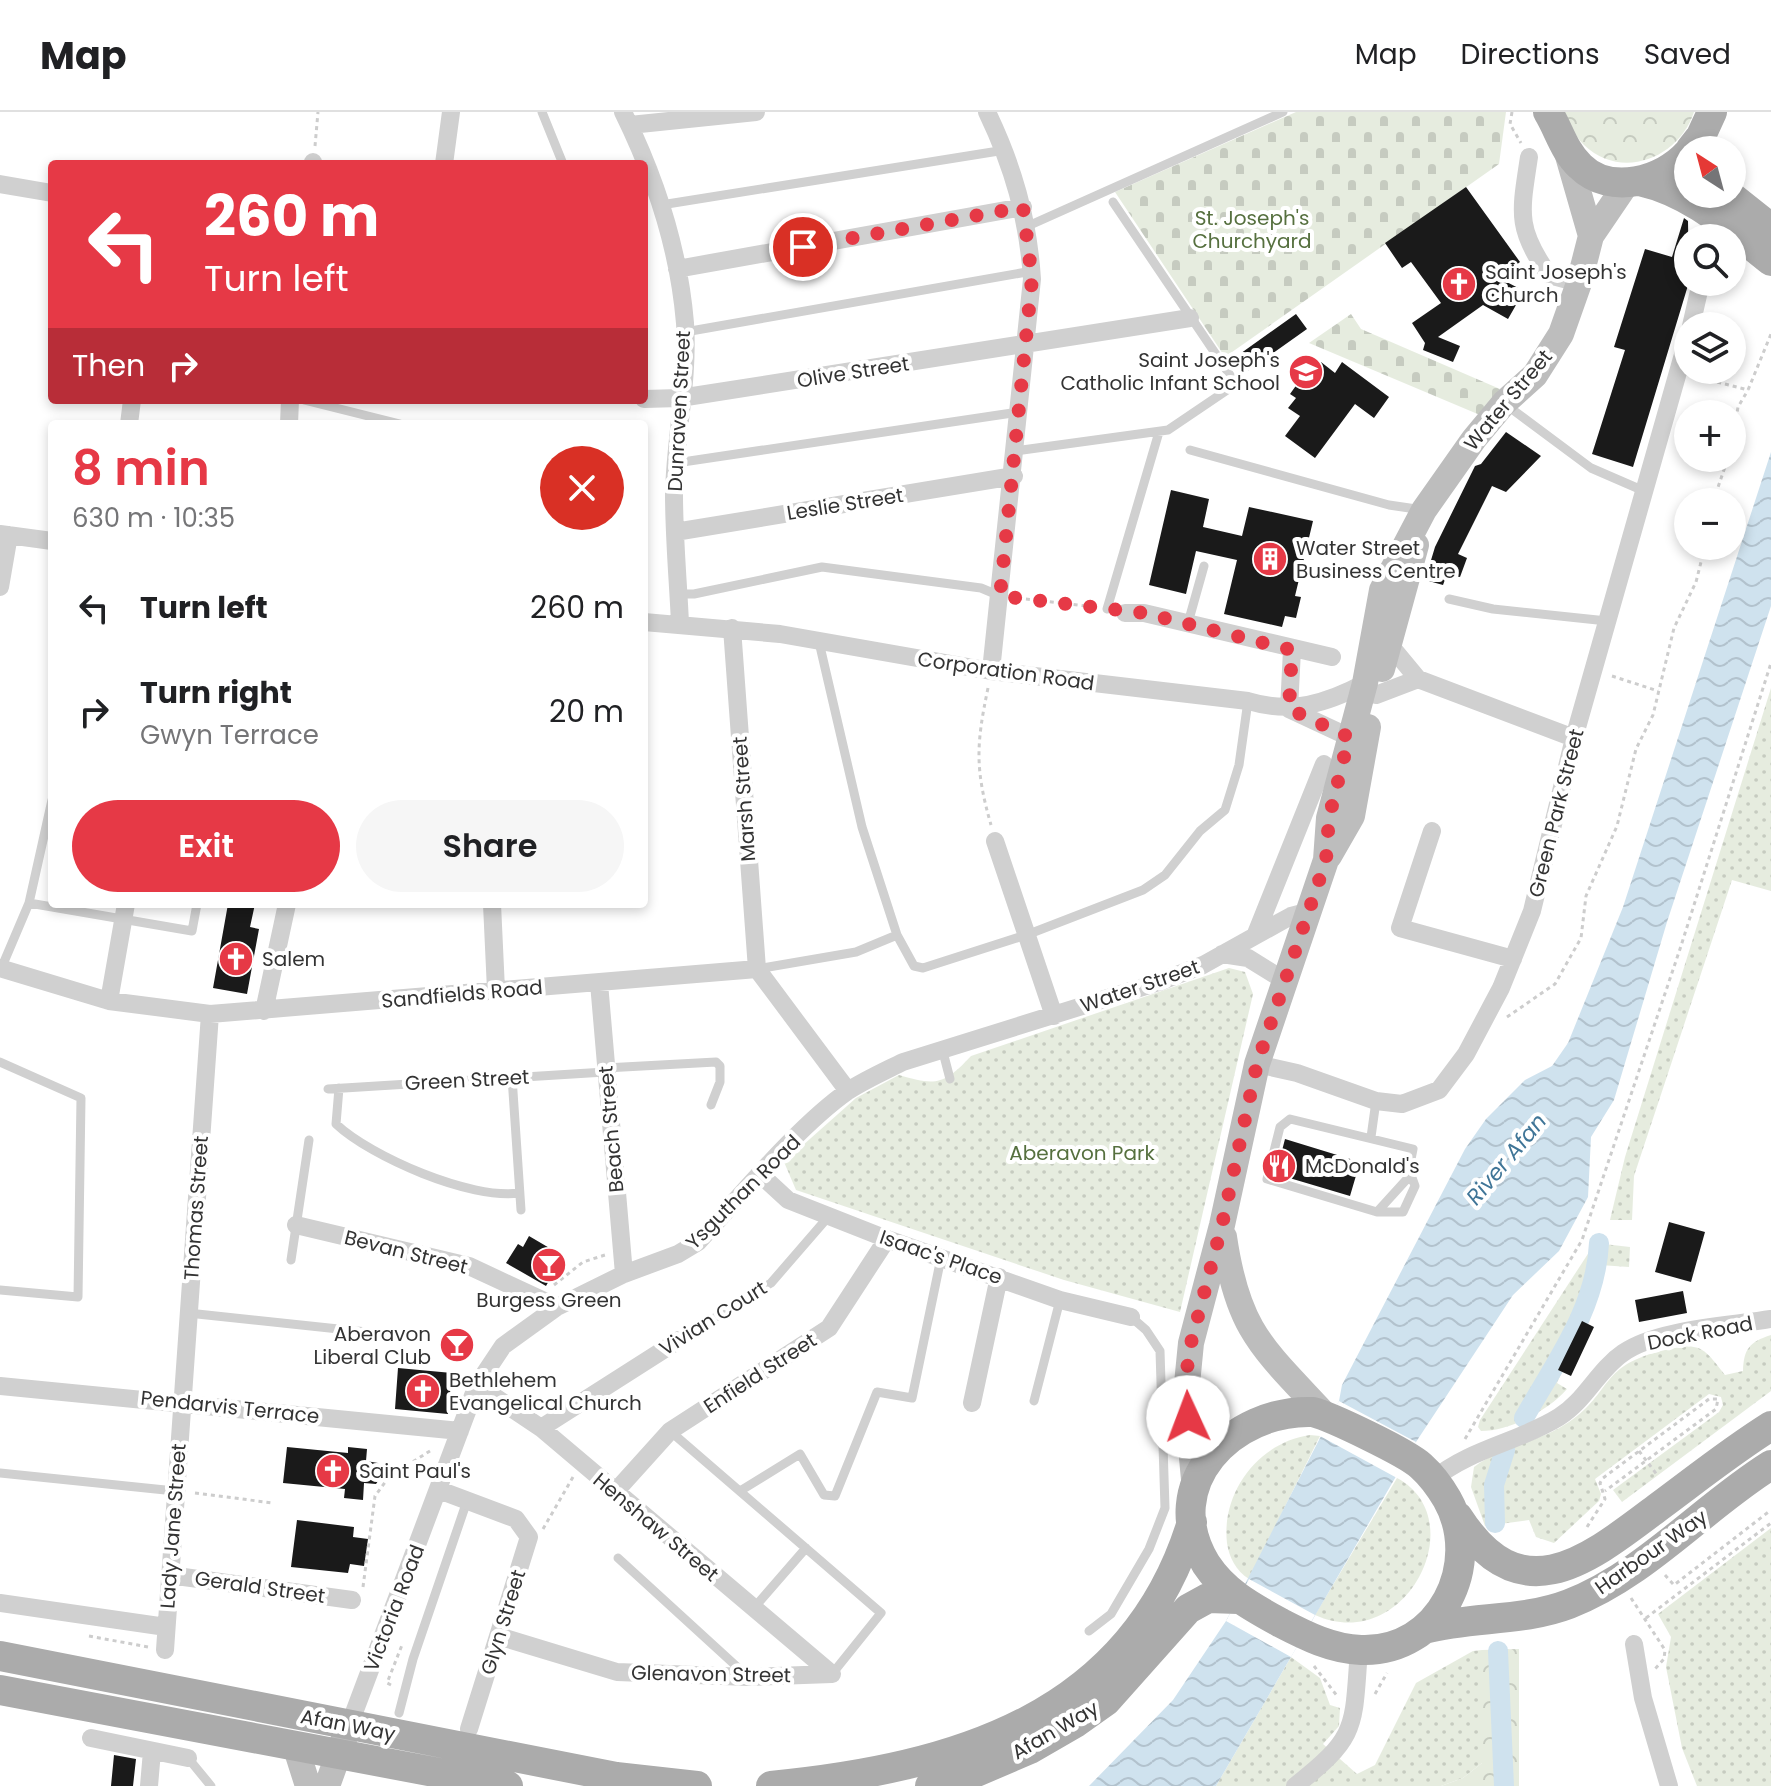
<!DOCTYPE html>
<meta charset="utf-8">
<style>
:root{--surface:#fff;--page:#f6f6f6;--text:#202124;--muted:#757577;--line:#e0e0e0;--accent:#e63946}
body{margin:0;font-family:Poppins,sans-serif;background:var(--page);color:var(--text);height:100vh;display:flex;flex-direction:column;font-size:30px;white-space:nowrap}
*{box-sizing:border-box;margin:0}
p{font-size:26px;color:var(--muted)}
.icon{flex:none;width:44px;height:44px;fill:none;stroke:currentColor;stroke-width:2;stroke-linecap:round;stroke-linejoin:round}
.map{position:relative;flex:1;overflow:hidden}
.sheet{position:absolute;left:48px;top:308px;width:600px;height:488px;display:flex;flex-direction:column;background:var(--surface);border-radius:8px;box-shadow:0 4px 12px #0003}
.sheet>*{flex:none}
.guide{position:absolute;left:48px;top:48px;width:600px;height:244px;border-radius:8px;box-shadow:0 4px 12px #0003;background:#e63946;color:#fff;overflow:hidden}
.needle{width:52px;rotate:324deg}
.buttons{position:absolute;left:1674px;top:24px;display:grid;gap:16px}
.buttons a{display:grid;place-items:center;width:72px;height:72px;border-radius:50%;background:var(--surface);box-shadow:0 4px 12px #0003;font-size:40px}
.pin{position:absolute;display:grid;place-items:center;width:68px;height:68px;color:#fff;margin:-34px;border:4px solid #fff;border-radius:50%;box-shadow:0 2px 8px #0007}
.me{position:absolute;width:88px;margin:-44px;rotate:358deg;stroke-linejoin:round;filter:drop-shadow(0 0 6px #0008)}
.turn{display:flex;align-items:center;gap:28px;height:168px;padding:0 24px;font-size:36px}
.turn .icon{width:104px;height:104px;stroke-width:2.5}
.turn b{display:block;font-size:56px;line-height:68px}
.then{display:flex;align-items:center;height:76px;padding:0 24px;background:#0003;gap:16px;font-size:30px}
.round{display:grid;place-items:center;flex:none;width:84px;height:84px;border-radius:42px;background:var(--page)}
.summary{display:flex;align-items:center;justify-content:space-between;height:136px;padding:0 24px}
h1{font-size:48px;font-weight:600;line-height:60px;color:var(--accent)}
.cta{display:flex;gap:16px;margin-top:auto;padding:16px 24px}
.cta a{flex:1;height:92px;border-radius:48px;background:var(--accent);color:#fff;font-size:32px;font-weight:600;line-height:92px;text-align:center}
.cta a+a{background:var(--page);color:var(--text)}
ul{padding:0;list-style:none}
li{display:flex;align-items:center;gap:24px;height:104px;padding:0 24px}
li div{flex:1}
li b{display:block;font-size:30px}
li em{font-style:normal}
header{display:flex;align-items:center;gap:48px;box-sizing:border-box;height:112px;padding:0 40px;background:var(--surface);border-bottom:2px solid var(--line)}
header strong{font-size:38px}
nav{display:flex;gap:44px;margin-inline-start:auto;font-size:28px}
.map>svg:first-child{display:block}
</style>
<header>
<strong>Map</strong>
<nav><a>Map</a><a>Directions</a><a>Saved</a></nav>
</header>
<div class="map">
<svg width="1771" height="1674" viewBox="0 0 1771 1674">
<defs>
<pattern id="grass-dots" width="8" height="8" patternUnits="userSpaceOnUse" patternTransform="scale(2)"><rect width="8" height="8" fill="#e6ecdf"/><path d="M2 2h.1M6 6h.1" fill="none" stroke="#c6cbc0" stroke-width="1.8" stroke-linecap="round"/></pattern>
<pattern id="forest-crowns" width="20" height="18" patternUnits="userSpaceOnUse" patternTransform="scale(2)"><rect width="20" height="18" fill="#e6ecdf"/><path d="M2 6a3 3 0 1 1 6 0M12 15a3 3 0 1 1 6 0" fill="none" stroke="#c6cbc0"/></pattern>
<pattern id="cemetery-stones" width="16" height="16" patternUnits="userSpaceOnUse" patternTransform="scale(2)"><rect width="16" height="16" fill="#e6ecdf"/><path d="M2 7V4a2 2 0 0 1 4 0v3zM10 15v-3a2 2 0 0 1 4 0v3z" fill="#c6cbc0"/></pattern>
<pattern id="water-waves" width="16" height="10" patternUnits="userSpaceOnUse" patternTransform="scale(2)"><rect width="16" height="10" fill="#cfe2ee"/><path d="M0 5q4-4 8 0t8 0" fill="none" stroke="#b2c2cd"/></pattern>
</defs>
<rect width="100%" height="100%" fill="#fff"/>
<!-- grass -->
<path fill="url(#grass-dots)" d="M1771,576V779L1732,768L1634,1064L1632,1108H1610L1625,1045Z
M1229,856L1245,860L1253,882L1180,1200L1064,1168L796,1078L784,1050L856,986L899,963C936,974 944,973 971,944Z
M1595,1131L1630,1135L1629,1155L1600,1153L1590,1190L1559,1258L1562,1260L1557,1271L1567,1277C1549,1298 1510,1319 1481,1319L1478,1315L1480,1308Z
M1771,1223V1279L1622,1390L1613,1378L1719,1300L1723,1293L1721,1285L1709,1282L1595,1367L1601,1382L1599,1389L1554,1431L1536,1425L1529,1408L1485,1414L1471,1375L1474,1355C1502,1334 1540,1330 1569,1310C1613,1280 1599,1253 1665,1238C1701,1230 1703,1235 1725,1263L1743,1259C1744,1237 1749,1230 1771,1223Z
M1310,1323L1320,1324L1249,1467C1236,1459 1229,1445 1227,1431C1221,1379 1260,1330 1310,1323Z
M1397,1366C1474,1407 1406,1544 1315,1503Z
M1771,1416V1674H1697L1682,1636L1666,1555L1671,1525L1658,1502Z
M1482,1538L1484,1642L1482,1651L1463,1666L1441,1674H1216L1291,1545L1320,1566L1330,1593L1340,1596L1339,1614L1323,1632L1357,1662L1375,1653L1416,1571L1473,1539Z"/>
<!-- forest -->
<path fill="url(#forest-crowns)" d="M1565,0H1694C1679,46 1622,69 1584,33C1574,23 1570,12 1565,0Z
M1519,1537V1674H1441L1463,1666L1482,1651V1538Z"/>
<!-- cemetery -->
<path fill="url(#cemetery-stones)" d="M1296,0H1506L1499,52L1225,245L1115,80Z
M1351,202L1361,217L1500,277L1480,303L1309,231Z"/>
<!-- water -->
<path fill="url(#water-waves)" d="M1771,340V494L1667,810L1614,988L1591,1025L1588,1085L1559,1139L1513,1183L1416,1330L1216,1674H1089L1173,1588L1226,1509L1339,1289L1342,1273L1465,1037L1486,1007L1525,968L1552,954L1568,931L1623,795Z"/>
<!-- pier -->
<path fill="#fff" d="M1339,1289L1416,1330L1397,1366L1320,1324Z
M1249,1467L1315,1503L1291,1545L1226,1509Z"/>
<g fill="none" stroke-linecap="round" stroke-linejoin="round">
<!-- canal -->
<path stroke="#cfe2ee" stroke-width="20" d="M1524,1306C1555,1251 1596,1197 1599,1131
M1495,1411L1494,1373L1505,1338
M1498,1539L1504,1674"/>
</g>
<!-- building -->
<path fill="#1a1a1a" d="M1466,75L1520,150L1499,166L1524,179L1508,207L1483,193L1438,225L1460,234L1453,250L1423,238L1425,231L1412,211L1441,191L1411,150L1402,156L1385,131Z
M1684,106L1688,109L1689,170L1633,355L1592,342L1625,238L1614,235L1645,137L1672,145Z
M1296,202L1307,217L1248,259L1237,244Z
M1321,250L1335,261L1342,250L1389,285L1374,306L1355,292L1315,346L1285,324L1300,304L1288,296L1296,286L1290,282L1305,261L1310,265Z
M1506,320L1541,344L1506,380L1492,374L1458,442L1467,446L1460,465L1447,462L1443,473L1425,468L1435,435L1475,354L1481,352Z
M1171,378L1209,387L1203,415L1242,424L1249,395L1313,409L1295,484L1301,485L1296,506L1285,504L1282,515L1224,502L1237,448L1196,439L1186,482L1149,473Z
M228,792H255L250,815L259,817L247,882L213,876Z
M1285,1027L1360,1050L1350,1084L1276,1062Z
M1669,1110L1705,1120L1691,1170L1655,1160Z
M529,1124L563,1144L546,1174L506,1151L518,1132L523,1135Z
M1683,1179L1687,1201L1639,1210L1635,1188Z
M1582,1209L1594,1215L1571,1264L1558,1258Z
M398,1256L452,1261L448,1302L395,1297Z
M287,1335L348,1341V1335L367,1337L366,1349L378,1351L383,1362L376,1372L364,1371L363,1388L344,1386L345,1377L283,1371Z
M297,1408L354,1415L353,1425L368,1427L364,1454L350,1452L348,1461L291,1455Z
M114,1643L136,1647L133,1674H111Z"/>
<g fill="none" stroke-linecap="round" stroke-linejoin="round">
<!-- path -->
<path stroke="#cdcdcd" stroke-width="3" stroke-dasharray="4 4" stroke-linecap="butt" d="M1512,0L1510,12L1521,31
M315,34L318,0
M1694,264L1748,278L1771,222
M1732,331L1738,295L1748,278
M1713,390L1728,346
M1018,486L1094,495
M1612,564L1658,579
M988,576C976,633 975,657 991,713
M1507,905L1555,872L1581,826L1586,784L1617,714L1636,637L1653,603L1674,516L1696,470L1705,434
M554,1173L583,1150L605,1143
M1465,1327L1582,1128L1680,837L1771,551
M1639,1339L1658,1364
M195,1381L273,1391
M1587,1415L1605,1387L1600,1371L1603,1366L1709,1287H1718L1716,1297L1605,1379
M543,1417L573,1365
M1665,1463L1674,1473L1771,1398
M363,1475L375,1384L389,1365L433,1337
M1631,1486L1665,1538L1664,1547L1655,1557
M1646,1506L1771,1411
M89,1524L148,1535
M1314,1554L1338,1585
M391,1573L387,1571L402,1533
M1375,1582L1387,1561"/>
<!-- lane -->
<path stroke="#d0d0d0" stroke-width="9" d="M542,0L563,52
M661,93L1005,38
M1028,114L1283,0
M685,220L1032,159
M304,288L400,312
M1505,292L1591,356L1644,379
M1190,338L1389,393L1423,398
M1015,339L1168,318L1236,272L1113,90
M676,351L1019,300
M678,482H694L822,455L981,476L1000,484
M1449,487L1493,497L1607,509
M1107,497L1159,320
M1188,511L1204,454
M819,530L862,715L897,823L914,854L923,856L1029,822L1143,778L1165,763L1200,719L1225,698L1239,653L1248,589
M29,791L192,819L197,792
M1,857L29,791L52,688
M757,857L856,840L897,823
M943,940L950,967
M0,950L81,986L78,1185L0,1178
M605,956L716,950L720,954V970L711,993
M512,965L521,1098
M339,976L336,1012C371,1045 471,1088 519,1081
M328,977L605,960
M1290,1007L1413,1037L1407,1067L1377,1100L1267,1067L1280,1015Z
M1371,1025L1376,989
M1377,1100H1403L1415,1074L1410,1060
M291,1148L309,1028
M188,1201L395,1223
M679,1228L771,1171L829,1104
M1034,1289L1060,1188
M670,1319L881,1501L832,1562
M0,1361L175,1379
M740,1379L800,1342L824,1383L835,1384L877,1280L912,1286L941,1146
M618,1446L746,1563
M753,1497L806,1436
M1089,1519L1111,1502L1149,1437L1165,1396L1160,1239L1146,1218L1131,1205
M399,1601L413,1547L467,1389
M188,1646L211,1674"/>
<!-- street -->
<path stroke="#d0d0d0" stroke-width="18" d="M623,0C655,65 679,139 685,211C689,267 675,325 674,382C674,425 678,468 680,511
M987,0C1013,54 1028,106 1032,167L991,559
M630,13L756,0
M1529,45C1521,99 1515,116 1549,163L1579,171
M313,52V50
M444,52L451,0
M0,72L52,81
M677,157L1023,95
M1691,214L1701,170
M644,287L680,286L1190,206
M129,312L132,288
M289,312L290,288
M675,420L1014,364
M0,422L52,429
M0,475L9,423
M1125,501H1144L1332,545
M644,510L780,522L991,559L1248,589C1291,602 1326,592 1365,571
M732,516L757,857
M1389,532L1418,567L1574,626
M1292,538L1289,597L1349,625
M1376,583L1418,567
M1432,719L1400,816L1513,847
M995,729L1054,904
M492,792L496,878
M1255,824L1291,804L1310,799
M1222,842L1248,846L1285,869
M0,856L109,889L210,902L757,857
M757,857L848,979
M599,871L624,1162
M109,889L126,792
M264,899L287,792
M1257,952L1297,961L1376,989L1402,992L1439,978L1466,942L1501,876L1532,799L1574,626L1688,225
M761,1063L788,1088L887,1127L1060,1188L1131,1205
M296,1113L469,1154L557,1195
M477,1273L541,1316L832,1562
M0,1274L460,1319
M972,1291L999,1165
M541,1316L679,1228
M1434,1367C1470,1337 1519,1330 1559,1305C1585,1289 1598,1258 1623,1241C1657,1217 1729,1214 1771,1207
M439,1378L516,1407L529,1425L469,1617
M615,1380L670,1319L829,1216L887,1127
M169,1463L352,1488
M0,1491L166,1515
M498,1524L617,1560L748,1565L832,1562
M1634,1532L1643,1586L1669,1674
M165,1538L210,902
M349,1614L477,1273L503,1234L557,1195L624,1162L678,1142L698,1130C741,1084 797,1015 848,979C865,968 885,959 903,950L1159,870L1203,853L1255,824L1324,652
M91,1626L188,1646
M149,1674L152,1639
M1295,1674C1359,1624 1353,1615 1359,1538"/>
<!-- secondary -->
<path stroke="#bdbdbd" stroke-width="26" d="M1566,37L1591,124
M1382,557L1416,433
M1329,744L1352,704L1368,615
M1224,1125C1238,1220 1263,1236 1325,1303
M1195,1378L1186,1282L1191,1231L1222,1113L1257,952L1326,748L1329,706L1365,571L1382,478L1424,398L1474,327L1504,291L1535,263L1561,222L1579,171L1591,124L1627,71
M295,1633L308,1674
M327,1674L345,1624"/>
<!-- primary -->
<path stroke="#ababab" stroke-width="30" d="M1548,0C1559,18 1564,39 1580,54C1610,84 1663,69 1688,41
M1690,38L1701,24L1712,0
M1640,69C1693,81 1729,116 1771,149
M1728,82L1771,116
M1313,1300C1332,1305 1407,1341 1421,1354C1431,1363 1440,1375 1447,1387C1484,1452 1440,1541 1361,1538C1332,1537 1306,1524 1281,1511C1252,1495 1225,1481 1206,1452C1157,1372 1233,1297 1313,1300Z
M1458,1405C1521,1503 1588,1448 1657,1396C1695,1368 1731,1339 1771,1314
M1424,1517C1472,1504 1522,1510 1569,1492C1646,1462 1702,1396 1771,1353
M0,1544L616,1665L697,1674
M0,1578L508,1674
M771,1674C954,1656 1132,1606 1192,1410
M930,1674L974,1661L1030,1637L1075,1611L1106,1589L1188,1497L1208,1486L1238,1487"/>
</g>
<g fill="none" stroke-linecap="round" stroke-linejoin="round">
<!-- route -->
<path stroke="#e63946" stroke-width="14" stroke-dasharray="0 25.2" d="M803,135L1023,95L1032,167L1000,484L1144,501L1292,538L1289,597L1349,625L1329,706L1326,748L1257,952L1222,1113L1191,1231L1187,1257L1188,1305"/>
</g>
<!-- icons -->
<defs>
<g id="church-disc" transform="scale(1.8)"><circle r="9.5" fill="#e63946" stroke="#fff"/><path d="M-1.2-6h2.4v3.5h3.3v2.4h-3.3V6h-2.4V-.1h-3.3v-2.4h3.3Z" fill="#fff"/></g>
<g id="school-disc" transform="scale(1.8)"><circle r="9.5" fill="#e63946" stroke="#fff"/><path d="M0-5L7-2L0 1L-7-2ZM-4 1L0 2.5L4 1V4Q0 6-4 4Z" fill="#fff"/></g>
<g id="building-disc" transform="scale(1.8)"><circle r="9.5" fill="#e63946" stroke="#fff"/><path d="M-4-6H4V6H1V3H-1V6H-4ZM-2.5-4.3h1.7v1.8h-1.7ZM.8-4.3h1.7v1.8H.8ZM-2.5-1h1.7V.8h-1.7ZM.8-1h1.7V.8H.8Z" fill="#fff"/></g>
<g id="restaurant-disc" transform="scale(1.8)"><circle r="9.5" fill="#e63946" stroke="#fff"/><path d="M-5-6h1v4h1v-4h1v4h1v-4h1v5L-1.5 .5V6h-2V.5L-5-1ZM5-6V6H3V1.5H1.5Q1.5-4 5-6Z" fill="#fff"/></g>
<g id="bar-disc" transform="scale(1.8)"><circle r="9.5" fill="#e63946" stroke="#fff"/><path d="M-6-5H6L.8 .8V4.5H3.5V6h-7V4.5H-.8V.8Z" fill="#fff"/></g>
</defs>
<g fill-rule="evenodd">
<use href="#church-disc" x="1459" y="172"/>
<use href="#school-disc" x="1306" y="260"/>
<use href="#building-disc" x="1270" y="447"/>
<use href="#church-disc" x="236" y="847"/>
<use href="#restaurant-disc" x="1279" y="1054"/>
<use href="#bar-disc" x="549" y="1153"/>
<use href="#bar-disc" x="457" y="1233"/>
<use href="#church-disc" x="423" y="1279"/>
<use href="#church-disc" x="333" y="1359"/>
</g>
<g text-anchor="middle" stroke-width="8" stroke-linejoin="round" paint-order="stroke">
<!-- park labels -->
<g font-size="20" fill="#56703f" stroke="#fff">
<text x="1252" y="113">St. Joseph's<tspan x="1252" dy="23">Churchyard</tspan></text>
<text x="1082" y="1048">Aberavon Park</text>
</g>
<!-- poi labels -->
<g font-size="20" fill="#333" stroke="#fff" text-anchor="start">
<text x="1485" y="167">Saint Joseph's<tspan x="1485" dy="23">Church</tspan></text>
<text x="1280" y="255" text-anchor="end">Saint Joseph's<tspan x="1280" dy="23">Catholic Infant School</tspan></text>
<text x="1296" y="443">Water Street<tspan x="1296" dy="23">Business Centre</tspan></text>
<text x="262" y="854">Salem</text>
<text x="1305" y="1061">McDonald's</text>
<text x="549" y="1195" text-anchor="middle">Burgess Green</text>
<text x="431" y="1229" text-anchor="end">Aberavon<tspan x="431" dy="23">Liberal Club</tspan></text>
<text x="449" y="1275">Bethlehem<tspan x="449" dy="23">Evangelical Church</tspan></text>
<text x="359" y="1366">Saint Paul's</text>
</g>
<!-- street labels -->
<g font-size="20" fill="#333" stroke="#fff">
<text transform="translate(853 260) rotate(-9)" y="7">Olive Street</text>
<text transform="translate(1508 288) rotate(-50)" y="7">Water Street</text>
<text transform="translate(679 299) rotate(-87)" y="7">Dunraven Street</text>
<text transform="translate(845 392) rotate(-9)" y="7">Leslie Street</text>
<text transform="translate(1006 559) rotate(8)" y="7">Corporation Road</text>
<text transform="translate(744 687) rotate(-94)" y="7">Marsh Street</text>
<text transform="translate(1556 701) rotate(-76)" y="7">Green Park Street</text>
<text transform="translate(1140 874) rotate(-19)" y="7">Water Street</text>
<text transform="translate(462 882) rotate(-5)" y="7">Sandfields Road</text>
<text transform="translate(467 968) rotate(-3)" y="7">Green Street</text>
<text transform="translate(611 1017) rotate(-95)" y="7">Beach Street</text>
<text transform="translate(743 1080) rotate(-45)" y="7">Ysguthan Road</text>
<text transform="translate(196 1096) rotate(-86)" y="7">Thomas Street</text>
<text transform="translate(406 1140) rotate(14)" y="7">Bevan Street</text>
<text transform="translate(941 1145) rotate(19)" y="7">Isaac's Place</text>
<text transform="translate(713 1206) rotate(-32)" y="7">Vivian Court</text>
<text transform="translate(1700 1221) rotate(-11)" y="7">Dock Road</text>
<text transform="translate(760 1261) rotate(-33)" y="7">Enfield Street</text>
<text transform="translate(230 1295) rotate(6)" y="7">Pendarvis Terrace</text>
<text transform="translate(173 1414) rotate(-86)" y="7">Lady Jane Street</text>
<text transform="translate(656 1415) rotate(40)" y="7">Henshaw Street</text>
<text transform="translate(1651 1440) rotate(-35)" y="7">Harbour Way</text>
<text transform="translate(260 1475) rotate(8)" y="7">Gerald Street</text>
<text transform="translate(394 1496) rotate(-69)" y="7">Victoria Road</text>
<text transform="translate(503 1510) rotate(-73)" y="7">Glyn Street</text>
<text transform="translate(711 1562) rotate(1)" y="7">Glenavon Street</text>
<text transform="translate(348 1613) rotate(11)" y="7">Afan Way</text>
<text transform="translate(1055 1618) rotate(-30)" y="7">Afan Way</text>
</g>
<!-- water labels -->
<g font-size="22" font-style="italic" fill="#3f7597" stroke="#fff">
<text transform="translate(1506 1047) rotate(-50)" y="8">River Afan</text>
</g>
</g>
</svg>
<div class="buttons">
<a><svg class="needle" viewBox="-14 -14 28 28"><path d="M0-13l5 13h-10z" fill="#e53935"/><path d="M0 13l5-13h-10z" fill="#757577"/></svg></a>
<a><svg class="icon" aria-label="search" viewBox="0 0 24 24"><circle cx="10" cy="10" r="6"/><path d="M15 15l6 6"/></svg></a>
<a><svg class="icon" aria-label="layers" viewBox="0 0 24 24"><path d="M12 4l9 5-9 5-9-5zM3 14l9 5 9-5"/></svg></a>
<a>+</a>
<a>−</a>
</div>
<div class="pin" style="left:803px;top:135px;background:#d93025"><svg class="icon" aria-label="arrive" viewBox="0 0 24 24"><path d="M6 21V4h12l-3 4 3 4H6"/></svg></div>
<svg class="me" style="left:1188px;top:1305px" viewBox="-20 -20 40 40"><circle r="19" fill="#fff"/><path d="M0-13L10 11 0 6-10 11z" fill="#e63946"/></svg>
<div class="guide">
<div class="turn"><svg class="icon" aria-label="left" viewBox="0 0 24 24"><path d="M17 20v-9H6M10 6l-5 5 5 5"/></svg><div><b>260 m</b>Turn left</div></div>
<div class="then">Then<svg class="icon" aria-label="right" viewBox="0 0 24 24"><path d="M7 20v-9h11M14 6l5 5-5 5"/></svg></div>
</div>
<section class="sheet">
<div class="summary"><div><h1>8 min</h1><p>630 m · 10:35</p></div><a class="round" style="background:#d93025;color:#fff"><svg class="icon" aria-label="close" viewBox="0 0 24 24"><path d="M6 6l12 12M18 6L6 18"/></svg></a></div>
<ul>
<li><svg class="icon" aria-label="left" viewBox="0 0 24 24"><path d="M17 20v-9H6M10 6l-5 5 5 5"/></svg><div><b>Turn left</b></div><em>260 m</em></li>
<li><svg class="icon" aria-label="right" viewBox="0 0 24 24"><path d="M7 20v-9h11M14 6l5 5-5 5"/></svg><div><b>Turn right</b><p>Gwyn Terrace</p></div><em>20 m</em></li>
</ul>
<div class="cta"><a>Exit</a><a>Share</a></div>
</section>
</div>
